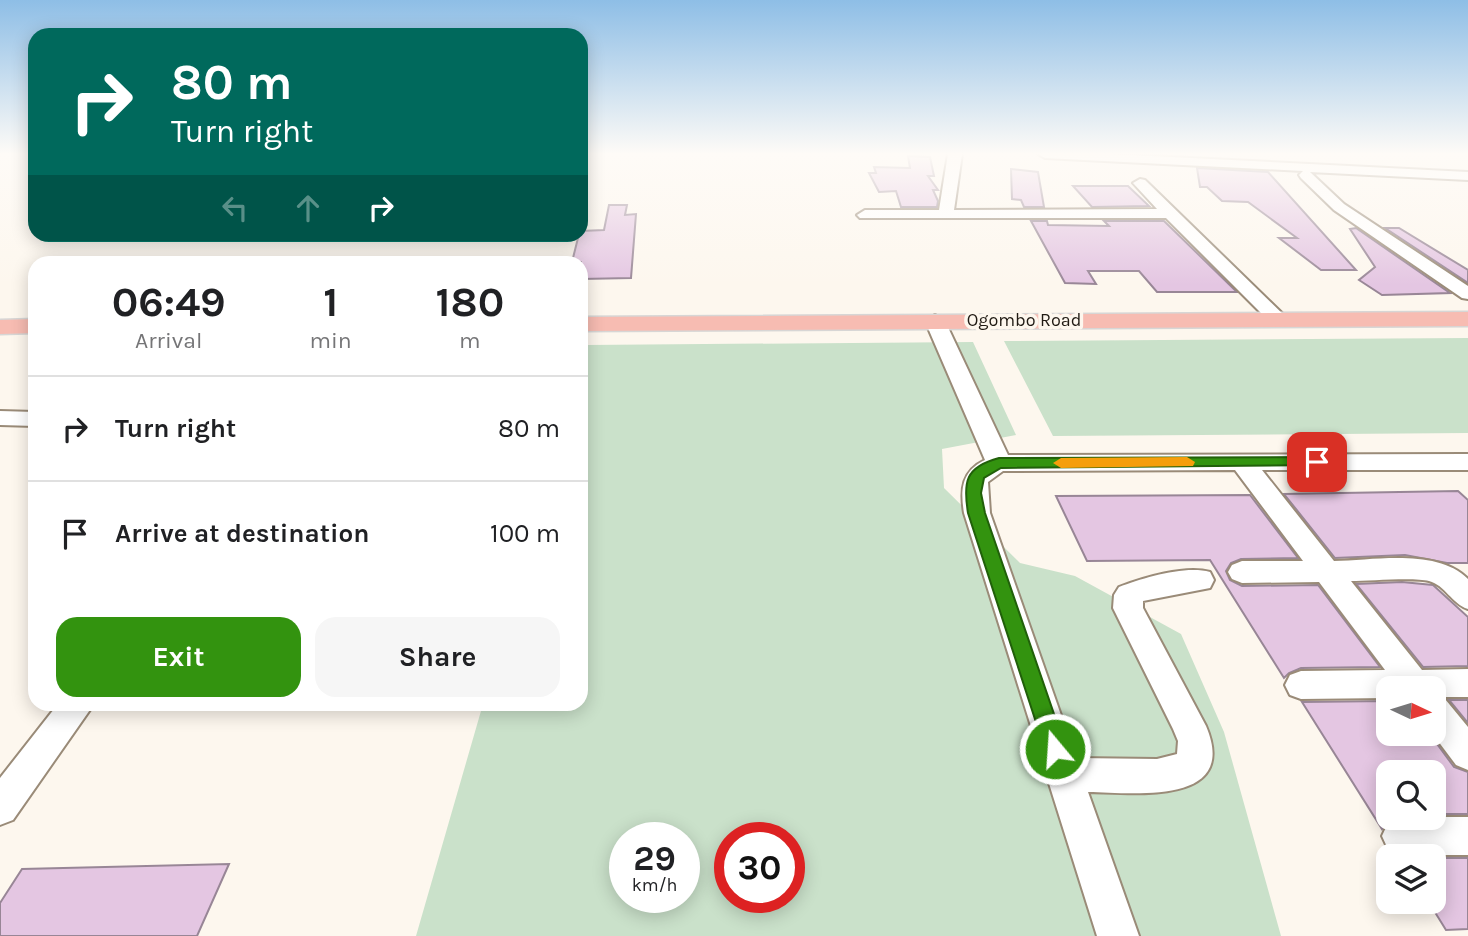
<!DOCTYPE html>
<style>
:root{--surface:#fff;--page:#f6f6f6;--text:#202124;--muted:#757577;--line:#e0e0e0;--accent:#33930f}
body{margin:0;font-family:Karla,sans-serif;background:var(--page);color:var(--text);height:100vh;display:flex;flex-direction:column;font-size:26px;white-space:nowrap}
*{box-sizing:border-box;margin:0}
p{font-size:23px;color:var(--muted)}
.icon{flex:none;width:38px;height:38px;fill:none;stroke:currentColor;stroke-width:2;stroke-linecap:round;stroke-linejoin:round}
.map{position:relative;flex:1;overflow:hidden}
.side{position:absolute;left:28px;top:256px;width:560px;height:455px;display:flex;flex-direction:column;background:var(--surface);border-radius:21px;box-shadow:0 4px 18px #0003}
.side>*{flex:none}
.guide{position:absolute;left:28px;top:28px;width:560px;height:214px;border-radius:21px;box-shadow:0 4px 18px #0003;background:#00695c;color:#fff;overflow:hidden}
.needle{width:46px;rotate:94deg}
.controls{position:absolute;left:1376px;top:676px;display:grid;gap:14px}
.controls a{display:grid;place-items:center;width:70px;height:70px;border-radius:14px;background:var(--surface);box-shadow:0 4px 18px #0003;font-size:35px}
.speed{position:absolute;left:609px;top:822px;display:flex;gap:14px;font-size:35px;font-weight:700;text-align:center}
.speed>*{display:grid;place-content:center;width:91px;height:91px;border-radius:50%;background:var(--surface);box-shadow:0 4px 18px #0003;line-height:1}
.speed small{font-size:18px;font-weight:400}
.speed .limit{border:10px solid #d22;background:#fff;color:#111}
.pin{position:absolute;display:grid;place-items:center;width:60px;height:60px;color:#fff;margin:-30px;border-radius:14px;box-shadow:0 4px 10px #0006}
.me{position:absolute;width:77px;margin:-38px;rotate:342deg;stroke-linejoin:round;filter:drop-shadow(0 0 5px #0008)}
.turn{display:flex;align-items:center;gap:24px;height:147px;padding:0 28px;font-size:32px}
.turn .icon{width:91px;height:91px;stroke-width:2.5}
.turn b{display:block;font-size:49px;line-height:60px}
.lanes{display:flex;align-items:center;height:66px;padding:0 28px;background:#0003;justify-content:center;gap:35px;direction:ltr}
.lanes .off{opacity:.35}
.eta{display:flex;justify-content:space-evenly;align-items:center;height:119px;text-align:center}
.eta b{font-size:42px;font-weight:700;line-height:49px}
.primary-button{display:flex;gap:14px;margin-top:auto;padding:14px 28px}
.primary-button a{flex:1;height:80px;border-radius:21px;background:var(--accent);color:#fff;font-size:28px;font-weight:700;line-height:80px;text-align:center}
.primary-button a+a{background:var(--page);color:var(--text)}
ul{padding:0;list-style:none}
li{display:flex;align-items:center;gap:21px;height:105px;padding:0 28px;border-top:2px solid var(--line)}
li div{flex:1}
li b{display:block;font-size:26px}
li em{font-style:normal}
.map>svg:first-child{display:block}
</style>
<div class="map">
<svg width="1468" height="936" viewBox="0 0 1468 936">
<rect width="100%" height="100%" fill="#fdf7ee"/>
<!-- green -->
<path fill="#cae1ca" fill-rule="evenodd" d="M1468,338V433L1053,436L1004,341Z
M973,342L1016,435L942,449L944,488L1020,563L1075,576L1181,634L1224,732L1281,936H416L483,704H581V362L586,345ZM625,838H684V898H625ZM730,838H789V898H730Z"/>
<!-- building -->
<path fill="#e4c6e2" stroke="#988696" stroke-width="2" d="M908,156L930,157L934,176H928L938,190H933L938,201L937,207H901L896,191L879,192L869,173H876L874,167L910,168Z
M1197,168L1268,172L1356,270H1321L1279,238H1297L1248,202L1222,201L1207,187H1200Z
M1011,169L1038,172L1044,207H1024L1021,200L1012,199Z
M1073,186H1128L1149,206L1092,207Z
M609,205H627L625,215L636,214L631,278L581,279V262H572L579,234L581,231L604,230Z
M1031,221H1047L1048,225L1109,226L1104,221H1164L1237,292H1157L1139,271H1088L1096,284L1065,283Z
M1356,228L1450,293L1382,295L1359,280L1375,267L1350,229Z
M1385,228H1399L1468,270V283Z
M1458,491L1468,500V563H1447L1405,555L1335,558L1284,494Z
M1250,495L1298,558L1241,559L1231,563L1226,571L1230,580L1242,586L1318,585L1380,667L1301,668L1289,673L1284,678L1210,560L1087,561L1056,496Z
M1402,582L1433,585L1468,617V666L1423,667L1356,584Z
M1449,700H1468V723Z
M1388,701V733H1429L1454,767L1468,772V814H1433V772H1388V817H1394L1387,821L1382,829L1302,702Z
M1433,858H1468V929L1446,930L1433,909Z
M229,864L197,936H0V903L22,869Z"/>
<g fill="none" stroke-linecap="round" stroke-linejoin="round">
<!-- minor casing -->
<g stroke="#9a8b78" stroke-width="4">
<path id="minor" d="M948,154H962L954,210L1157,209L1133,183L1140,179L1145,180L1288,319L1278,325L1271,323L1166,218H860L857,215L865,210H939Z
M1038,154H1111L1468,172V180L1310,172L1344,204L1468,286V299L1462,298L1334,210L1301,178L1299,175L1303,171L1045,158Z
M935,315L945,321L1008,455L1468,454V470H1262L1334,561C1375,560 1438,548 1468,579V609C1452,604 1445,585 1429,581C1414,577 1368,581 1351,581L1422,670L1468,669V697H1440L1445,699L1468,727V770L1456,765L1432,733L1433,688H1388V698L1301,699L1290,695L1285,685L1290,675L1301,671L1385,670L1319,582L1242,583L1232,579L1228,572L1232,565L1242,561H1303L1235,470L1003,471L988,482L990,513L1076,758L1157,759L1177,754L1178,741L1173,729L1113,608L1114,595L1119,587C1143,578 1185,565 1210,572L1214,580L1210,588L1143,601V608L1206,726C1240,806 1134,793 1088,792L1139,936H1097L964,513C960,489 962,471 985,460L925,321Z
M0,411L35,412V426L0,425Z
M58,704H94L13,820L0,825V778Z
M1401,817H1468V855H1401L1388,849L1382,836L1388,823Z"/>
</g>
<!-- major casing -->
<g stroke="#d7d6d5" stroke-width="3">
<path id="major" d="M1468,312V326L581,331V317Z
M35,319V333L0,334V320Z"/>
</g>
<!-- minor -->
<use href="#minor" fill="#fff" fill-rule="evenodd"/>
<!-- major -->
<use href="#major" fill="#f7bcb2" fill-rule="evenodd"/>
</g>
<!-- sky -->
<linearGradient id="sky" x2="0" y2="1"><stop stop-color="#8ebee6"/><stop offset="0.54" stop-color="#fefbf7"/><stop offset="1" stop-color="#fefbf7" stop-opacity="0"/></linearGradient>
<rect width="1468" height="285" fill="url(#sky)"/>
<!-- route -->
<path fill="#33930f" stroke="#21600a" stroke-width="2" d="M1317,457L1323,458L1325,462L1323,465L1001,468L984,478L981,493L985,513L1066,749L1063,756L1055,759L1047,756L968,513C963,482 965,467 999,458Z"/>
<!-- slow -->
<path fill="#f59e0b" d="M1187,457L1195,462L1193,466L1061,468L1053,463L1061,458Z"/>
<g text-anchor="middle" stroke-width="7" stroke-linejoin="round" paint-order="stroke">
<!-- far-street labels -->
<g font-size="18" fill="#201a13" stroke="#fdf7ee">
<text x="1024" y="326">Ogombo Road</text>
</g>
</g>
</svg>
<div class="controls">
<a><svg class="needle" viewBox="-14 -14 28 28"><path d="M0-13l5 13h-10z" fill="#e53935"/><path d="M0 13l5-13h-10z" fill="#757577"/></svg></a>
<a><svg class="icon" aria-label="search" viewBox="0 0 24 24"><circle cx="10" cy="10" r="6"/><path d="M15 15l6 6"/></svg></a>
<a><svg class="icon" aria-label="layers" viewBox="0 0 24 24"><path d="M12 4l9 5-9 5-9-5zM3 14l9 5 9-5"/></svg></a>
</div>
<div class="speed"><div>29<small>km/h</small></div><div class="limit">30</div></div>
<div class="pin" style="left:1317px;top:462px;background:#d93025"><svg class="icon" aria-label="arrive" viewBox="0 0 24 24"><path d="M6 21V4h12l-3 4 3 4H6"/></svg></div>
<svg class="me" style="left:1055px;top:749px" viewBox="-20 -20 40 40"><circle r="17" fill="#33930f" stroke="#fff" stroke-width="3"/><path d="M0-11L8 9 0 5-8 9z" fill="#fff"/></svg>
<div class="guide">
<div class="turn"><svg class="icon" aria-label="right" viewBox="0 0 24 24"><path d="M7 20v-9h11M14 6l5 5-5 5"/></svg><div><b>80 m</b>Turn right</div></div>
<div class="lanes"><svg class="icon off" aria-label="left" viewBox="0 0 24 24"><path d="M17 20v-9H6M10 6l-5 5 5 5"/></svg><svg class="icon off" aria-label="ahead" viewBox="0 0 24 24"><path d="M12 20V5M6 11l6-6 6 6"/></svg><svg class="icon" aria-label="right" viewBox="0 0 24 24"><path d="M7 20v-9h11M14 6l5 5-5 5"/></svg></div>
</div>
<section class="side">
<div class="eta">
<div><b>06:49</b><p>Arrival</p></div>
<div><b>1</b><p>min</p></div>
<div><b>180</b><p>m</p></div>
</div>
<ul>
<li><svg class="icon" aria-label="right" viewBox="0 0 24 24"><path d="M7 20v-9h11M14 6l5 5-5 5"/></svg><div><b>Turn right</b></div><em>80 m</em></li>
<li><svg class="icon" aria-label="arrive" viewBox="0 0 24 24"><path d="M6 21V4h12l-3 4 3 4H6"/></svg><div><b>Arrive at destination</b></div><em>100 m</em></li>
</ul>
<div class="primary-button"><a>Exit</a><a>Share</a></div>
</section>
</div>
